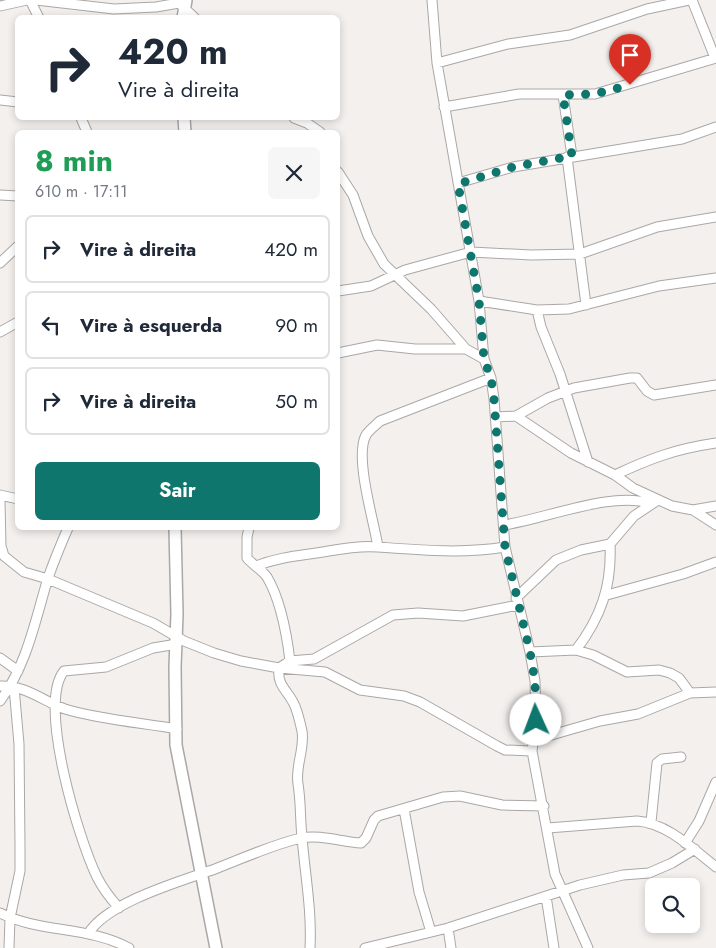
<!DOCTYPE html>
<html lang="pt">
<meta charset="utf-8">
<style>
:root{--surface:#fff;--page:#f6f6f7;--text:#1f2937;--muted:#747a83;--line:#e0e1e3;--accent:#0f766e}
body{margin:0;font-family:Jost,sans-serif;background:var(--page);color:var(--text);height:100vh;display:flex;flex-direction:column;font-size:19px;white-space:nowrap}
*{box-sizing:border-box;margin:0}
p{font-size:16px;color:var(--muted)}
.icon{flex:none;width:28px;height:28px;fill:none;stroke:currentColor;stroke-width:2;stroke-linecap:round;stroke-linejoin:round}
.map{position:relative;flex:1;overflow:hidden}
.drawer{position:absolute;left:15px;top:130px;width:325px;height:400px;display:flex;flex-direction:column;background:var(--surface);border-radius:8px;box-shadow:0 2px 8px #0003}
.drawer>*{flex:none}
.banner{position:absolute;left:15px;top:15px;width:325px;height:105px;border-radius:8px;box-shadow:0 2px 8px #0003;background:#fff;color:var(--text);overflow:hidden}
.tools{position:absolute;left:645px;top:878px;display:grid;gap:10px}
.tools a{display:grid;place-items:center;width:55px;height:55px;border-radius:8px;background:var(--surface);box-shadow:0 2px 8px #0003;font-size:25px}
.pin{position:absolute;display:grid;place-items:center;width:42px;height:42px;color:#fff;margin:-51px -21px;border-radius:50% 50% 50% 0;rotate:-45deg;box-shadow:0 0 5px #0007}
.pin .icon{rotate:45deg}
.me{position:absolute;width:55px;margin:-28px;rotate:358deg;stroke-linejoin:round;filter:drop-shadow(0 0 4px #0008)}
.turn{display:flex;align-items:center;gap:18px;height:105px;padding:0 20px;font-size:22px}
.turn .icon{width:65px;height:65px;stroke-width:2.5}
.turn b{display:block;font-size:35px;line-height:42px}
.round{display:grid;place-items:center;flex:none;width:52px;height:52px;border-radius:8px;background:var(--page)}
.headline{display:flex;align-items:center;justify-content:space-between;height:85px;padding:0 20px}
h1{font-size:30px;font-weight:700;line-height:38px;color:#1e9e55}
.button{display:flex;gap:10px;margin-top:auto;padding:10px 20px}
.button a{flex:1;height:58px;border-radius:8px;background:var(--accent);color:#fff;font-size:20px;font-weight:700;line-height:58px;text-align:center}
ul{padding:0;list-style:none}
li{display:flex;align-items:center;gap:15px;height:68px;margin:0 10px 8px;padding:0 10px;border:2px solid var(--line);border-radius:8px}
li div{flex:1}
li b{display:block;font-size:19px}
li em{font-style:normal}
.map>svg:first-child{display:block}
</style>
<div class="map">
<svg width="716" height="948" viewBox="0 0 716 948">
<rect width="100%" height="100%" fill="#f4f0ee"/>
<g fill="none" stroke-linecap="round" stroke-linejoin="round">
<!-- minor casing -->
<g stroke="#aca7a5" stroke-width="11">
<path id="minor" d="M30,0L39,18
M36,0L114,9L156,7L179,3
M432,0L437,63L479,301L484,359L491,378L494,399L505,547L530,652L535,681L536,720L532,751L555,874L588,948
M692,0L715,58
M0,6L27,0
M182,6L195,18
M437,63L508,44L570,35L647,9L689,0
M563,95L572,156
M0,100L18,102
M444,107L519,94H595L716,58
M81,118L87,132
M294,118L307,123L320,132
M567,157L586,305
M338,172L353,195L368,236L384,264L431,309L466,349L484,359
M458,183L513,167L682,139L716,127
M0,195L18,196
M0,263L18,246
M338,291L371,286L405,270L471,252L531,255L580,254L657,227L716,217
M479,301L537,310L569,309L659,286L716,278
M537,310L541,327L560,374L588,462
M0,332L18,322
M338,353L377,345L415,349H466
M516,416L571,453L615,475L633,488L672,506L693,510L716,525
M496,417L516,416L548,398L574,388L630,378H637L647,391L654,395L716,385
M615,475C651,458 676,449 716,443
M0,495L18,499
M0,501L1,546L4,556L24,572L48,579L129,613L153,623L184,641L214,653L241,661L279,668L325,672L360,690L404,696L420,702L497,746L505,750L532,751
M693,510L716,506
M504,525C545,519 614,490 651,504
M249,528L247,537V558C253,565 262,570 267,577C280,599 287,636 290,661
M378,547C374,521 354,457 366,435C369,430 376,425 380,421L491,378
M256,566C276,558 295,556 316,553C336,550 357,545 378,547C419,550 463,554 505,547
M607,595L683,574L716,562
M516,598L556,560L581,550L610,544L634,516L658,500
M576,650C601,617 612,586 610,544
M530,652L576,650L593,655L627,672L659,670L670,673L679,678L690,693
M0,658L18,671
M0,686C25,685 43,701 65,709C97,719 143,723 177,729
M0,701C27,665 35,621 48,578C54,561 61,544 68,528
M534,740L600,721L638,714L690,693L716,692
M404,809L419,892L431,932
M651,822L657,763L662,759L681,757
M548,828L637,821C667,823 693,849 716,867
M685,843L699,821L716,782
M546,896L554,948
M119,908C110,898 103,889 97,877C79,840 37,704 64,671L106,667L153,648L177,644
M0,913C40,933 89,926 129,948
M448,928L451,948
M88,934C107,902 181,881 215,869C244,858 271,845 301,838C320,834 342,842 361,843L366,838L374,820L378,816L443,797L460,796L502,805L544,806
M9,948L10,918L20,871V846L19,744L14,687
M310,948C312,910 305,875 302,837C300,819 301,802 298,784C295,766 305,749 302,731C300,722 297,709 293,702C286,689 277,685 279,668L290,661L314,659L393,615L418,613L463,616L518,605
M365,948L448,928L580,885L623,875L649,873L672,863L695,849"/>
</g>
<!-- tertiary casing -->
<g stroke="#aca7a5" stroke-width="14">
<path id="tertiary" d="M183,18L186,0
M184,118L185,132
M175,528L177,614L175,667L176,745L216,948"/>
</g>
<!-- minor -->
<use href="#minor" stroke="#fff" stroke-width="9"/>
<!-- tertiary -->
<use href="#tertiary" stroke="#fff" stroke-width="11"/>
</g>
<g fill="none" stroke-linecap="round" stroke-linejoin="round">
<!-- route -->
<path stroke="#0f766e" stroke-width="9" stroke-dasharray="0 16.2" d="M536,720L535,681L530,652L505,547L494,399L491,378L484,359L479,301L458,184L513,167L572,156L563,95L595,94L630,85"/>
</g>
</svg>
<div class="tools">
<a><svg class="icon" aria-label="search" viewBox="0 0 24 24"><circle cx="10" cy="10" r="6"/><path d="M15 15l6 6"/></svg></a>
</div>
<div class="pin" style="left:630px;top:85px;background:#d93025"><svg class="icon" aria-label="arrive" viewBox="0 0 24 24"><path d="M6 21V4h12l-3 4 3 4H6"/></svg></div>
<svg class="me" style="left:536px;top:720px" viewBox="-20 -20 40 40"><circle r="19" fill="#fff"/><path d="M0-13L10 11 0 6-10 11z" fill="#0f766e"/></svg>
<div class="banner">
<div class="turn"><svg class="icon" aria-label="right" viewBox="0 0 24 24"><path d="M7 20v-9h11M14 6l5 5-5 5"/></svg><div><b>420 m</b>Vire à direita</div></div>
</div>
<section class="drawer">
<div class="headline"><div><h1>8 min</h1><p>610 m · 17:11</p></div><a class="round"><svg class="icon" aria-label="close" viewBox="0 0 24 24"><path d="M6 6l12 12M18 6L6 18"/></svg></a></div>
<ul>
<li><svg class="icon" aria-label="right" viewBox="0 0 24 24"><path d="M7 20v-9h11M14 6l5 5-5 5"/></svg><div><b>Vire à direita</b></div><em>420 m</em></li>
<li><svg class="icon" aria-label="left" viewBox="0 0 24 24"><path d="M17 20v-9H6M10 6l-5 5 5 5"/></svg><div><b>Vire à esquerda</b></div><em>90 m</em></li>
<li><svg class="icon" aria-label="right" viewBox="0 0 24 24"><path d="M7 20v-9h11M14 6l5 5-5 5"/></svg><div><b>Vire à direita</b></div><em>50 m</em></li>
</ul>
<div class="button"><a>Sair</a></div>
</section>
</div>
